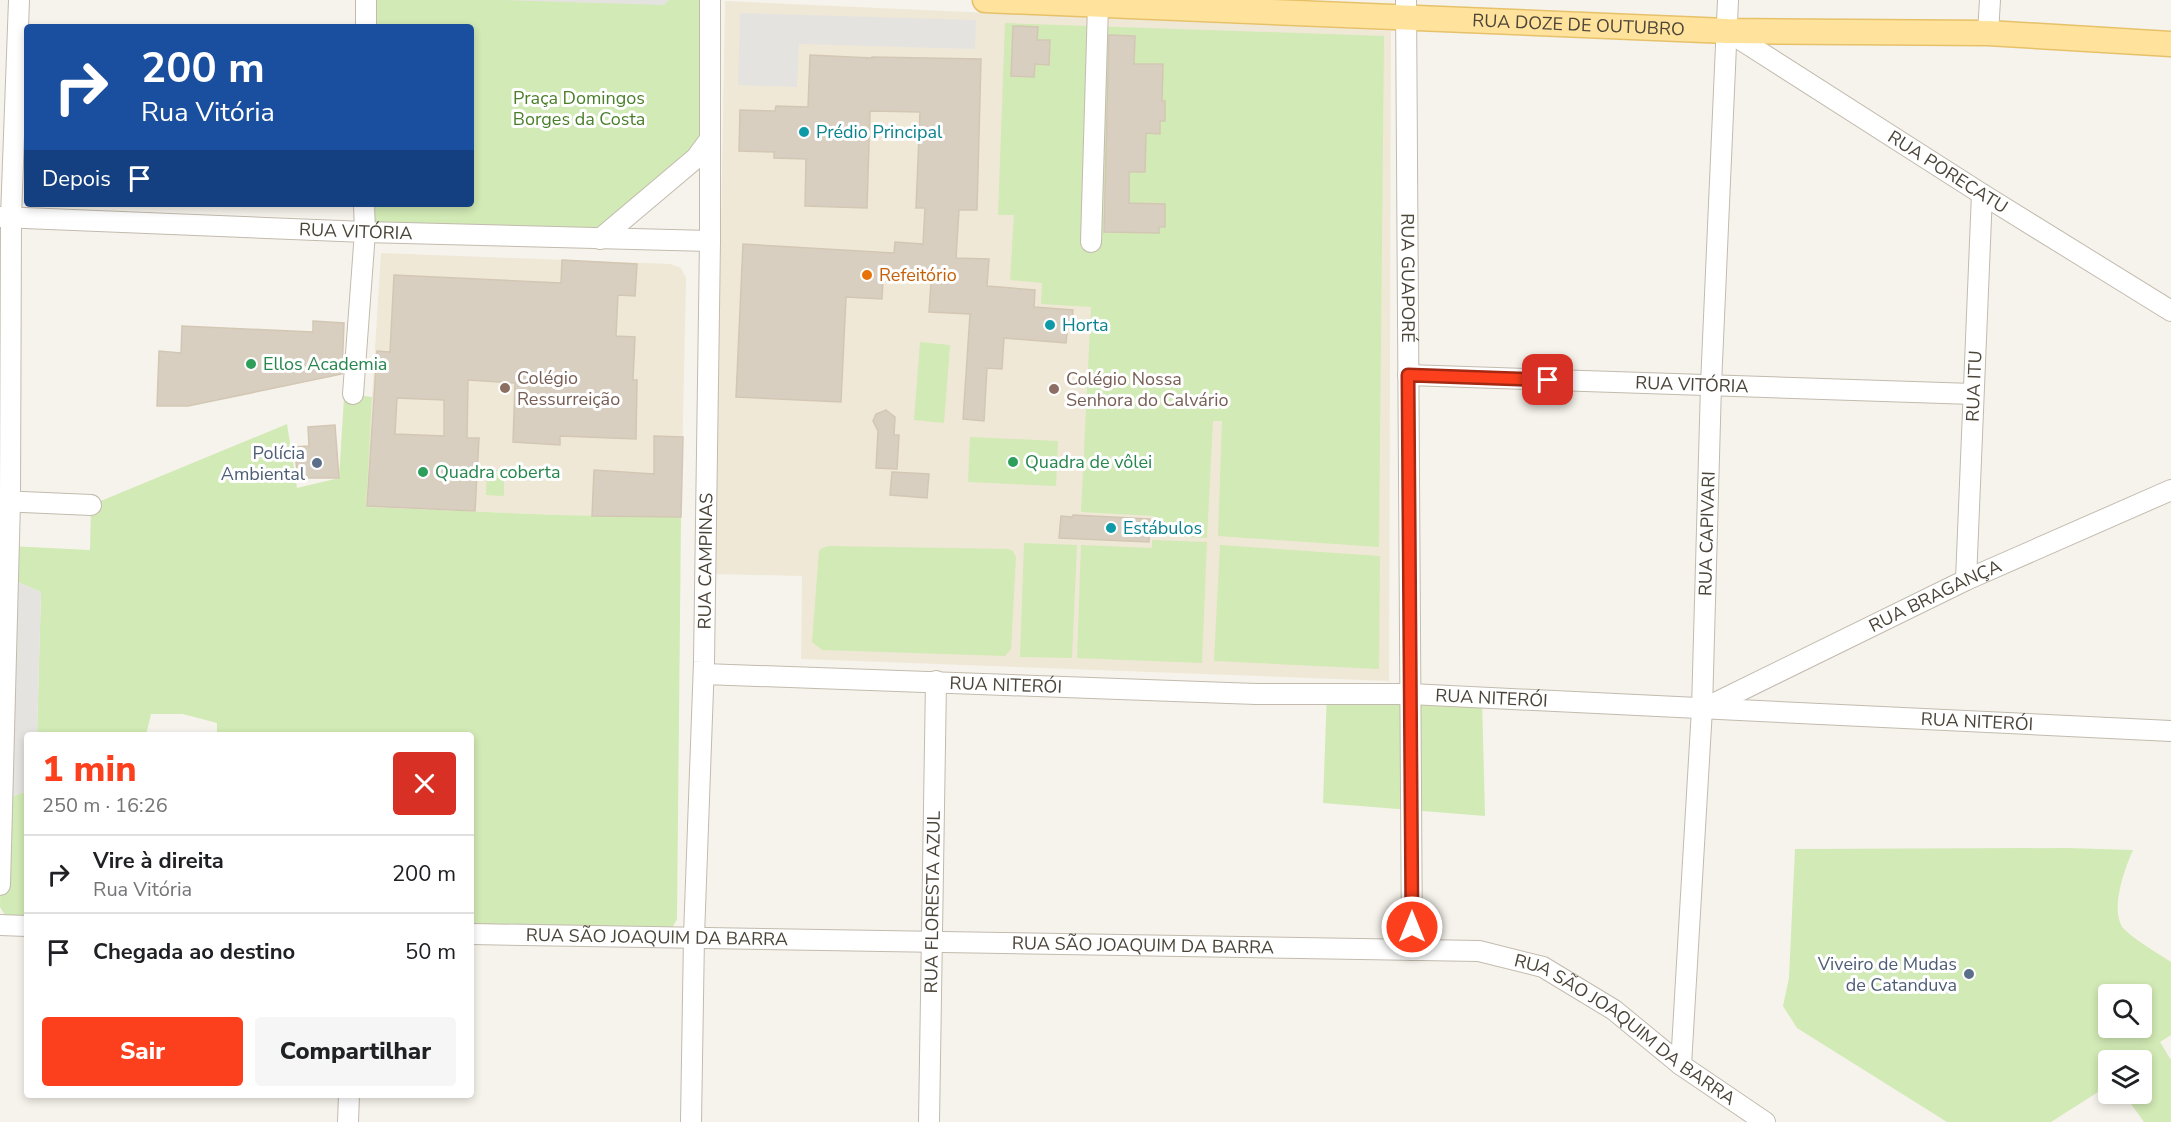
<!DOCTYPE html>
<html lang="pt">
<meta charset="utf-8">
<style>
:root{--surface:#fff;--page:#f6f6f6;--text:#202124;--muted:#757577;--line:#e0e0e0;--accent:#fc3f1d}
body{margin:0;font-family:"Nunito Sans",sans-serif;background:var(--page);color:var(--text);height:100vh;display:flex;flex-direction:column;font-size:22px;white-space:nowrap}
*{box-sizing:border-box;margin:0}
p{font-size:20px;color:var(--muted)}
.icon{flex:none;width:33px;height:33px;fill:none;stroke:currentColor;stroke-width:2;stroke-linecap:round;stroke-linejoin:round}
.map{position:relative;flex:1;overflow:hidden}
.details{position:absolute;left:24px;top:732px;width:450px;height:366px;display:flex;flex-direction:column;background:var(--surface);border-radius:6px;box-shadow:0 3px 9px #0003}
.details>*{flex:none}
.guide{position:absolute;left:24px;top:24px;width:450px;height:183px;border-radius:6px;box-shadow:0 3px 9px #0003;background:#1a4fa0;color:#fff;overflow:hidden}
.tools{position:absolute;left:2098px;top:984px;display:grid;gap:12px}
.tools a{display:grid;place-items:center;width:54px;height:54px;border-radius:6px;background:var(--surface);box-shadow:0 3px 9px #0003;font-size:30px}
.pin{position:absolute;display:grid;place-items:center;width:51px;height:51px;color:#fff;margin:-26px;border-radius:12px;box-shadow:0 3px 9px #0006}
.me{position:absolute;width:66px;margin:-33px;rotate:0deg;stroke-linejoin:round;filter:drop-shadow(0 0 4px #0008)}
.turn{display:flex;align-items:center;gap:21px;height:126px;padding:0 18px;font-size:27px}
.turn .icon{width:78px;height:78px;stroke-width:2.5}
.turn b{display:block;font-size:42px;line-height:51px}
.then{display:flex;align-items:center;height:57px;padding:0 18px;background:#0003;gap:12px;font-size:22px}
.round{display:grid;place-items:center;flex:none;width:63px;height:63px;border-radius:6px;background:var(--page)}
.summary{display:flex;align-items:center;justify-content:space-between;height:102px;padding:0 18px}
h1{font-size:36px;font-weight:800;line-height:45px;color:var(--accent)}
.button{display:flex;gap:12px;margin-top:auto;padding:12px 18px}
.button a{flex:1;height:69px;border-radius:6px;background:var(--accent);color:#fff;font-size:24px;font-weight:800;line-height:69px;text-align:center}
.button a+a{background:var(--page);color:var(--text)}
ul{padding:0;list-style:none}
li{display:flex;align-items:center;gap:18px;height:78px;padding:0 18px;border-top:2px solid var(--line)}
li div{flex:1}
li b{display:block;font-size:22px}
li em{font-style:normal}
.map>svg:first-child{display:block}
</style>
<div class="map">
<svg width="2171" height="1122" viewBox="0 0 2171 1122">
<rect width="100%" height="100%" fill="#f6f3ec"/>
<!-- education -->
<path fill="#efe8d6" d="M725,1L1391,31L1389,681L801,659L802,576L715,574Z
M381,253L671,264L681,268L686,278L681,517L559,515L365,507Z"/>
<!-- green -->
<path fill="#d2eab5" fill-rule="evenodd" d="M372,0H702L703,141L595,233L375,223V204H471V27H372Z
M1005,23L1384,36L1379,547L1218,536L1222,421H1213L1207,538L1153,535L1154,516L1081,512L1091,307L1041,304L1042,283L1010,280L1014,215H998Z
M920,342L950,345L944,423L914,420Z
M348,394L372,397L366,507L559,515L681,517L677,919L670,932L471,934V735H217V723L183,714H151L146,735H37L41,592L8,578L9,546L90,550L91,505L287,424L297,488L339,478L344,398Z
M970,437L1058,441L1056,486L968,482Z
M487,470H504V496L486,495Z
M1152,540L1207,542L1202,663L1077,658L1081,545L1152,548Z
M1024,543L1077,545L1072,658L1020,657Z
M1220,545L1380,556L1379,669L1214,661Z
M829,546L1008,549L1013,551L1016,557L1011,649L1005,656L822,650L812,642L819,551L822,548Z
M1327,691L1482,698L1485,816L1323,803Z
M27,791V926L10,923L0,907L2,800Z
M2067,848L2133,850C2125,868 2108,913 2125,930C2138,942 2156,952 2171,962V1035L2160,1042L2171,1060V1122H2144L2124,1094H2142V1060H2109V1085L2051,1122H1947L1797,1028L1783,1006L1789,978L1795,849ZM2109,994H2142V1028H2109Z"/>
<!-- parking -->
<path fill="#e5e3e0" d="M500,0H669L664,5Z
M740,13L976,20L975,49L799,44L797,87L738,85Z
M8,578L41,592L37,735H27V791L2,800Z"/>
<!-- building -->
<path fill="#d8cfc1" stroke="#d3c7b4" stroke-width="1.5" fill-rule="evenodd" d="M1013,26L1038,27L1037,40H1050L1049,65L1035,64L1034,77L1011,76Z
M1109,35L1135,36L1134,64H1163L1162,101H1165V121H1160V134L1146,133L1145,172H1129V203L1165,204V227H1159V233L1104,232Z
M810,55L872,58V57L981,59L977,210H959L956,258L989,259L987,286L1035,290L1034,307L1073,310L1072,325L1068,324L1066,343L1004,338L1002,369L987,368L984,421L963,419L970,314L929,312L931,283L883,279L882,299L846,297L841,402L736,397L743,244L894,253L895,242L923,244L925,208H916L920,112L870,111L867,208L805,206L806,159L774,158V152L739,151L740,110L775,111L776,106L808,107Z
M562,260L637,264L635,296L618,295L616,336L635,337L633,380H637L636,439L560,436V445L513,442L515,383L468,380L467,438H479L475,511L367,506L377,351L390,352L394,275L561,283ZM397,398L444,400V436L395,434Z
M313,321L344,323L342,374L188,406H157L159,351L181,353L182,326L313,332Z
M886,410L895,417L894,435H899L897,469L876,468L878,431L873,421L876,414Z
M335,425L339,478H298L294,447L309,446L308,427Z
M654,436L683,437L681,517L592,516L594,470L654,474Z
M892,472L929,474L927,498L890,495Z
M1073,515L1150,519L1149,542L1059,538L1061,516L1073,517Z"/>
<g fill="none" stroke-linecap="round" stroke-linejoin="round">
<!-- minor casing -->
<g stroke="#c2bbae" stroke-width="22">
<g id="minor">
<path id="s1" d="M1406,0L1412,950"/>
<path d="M366,27V0"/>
<path id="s2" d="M1727,31L1982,194L2171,311"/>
<path d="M1988,33L1990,0"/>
<path id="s3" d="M0,217L365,232L710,241"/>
<path d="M600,239L696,158L710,139"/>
<path d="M1091,242L1098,5"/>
<path id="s4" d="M1408,375L1973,394"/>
<path d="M353,394L365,232L364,204"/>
<path d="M0,501L91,505"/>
<path id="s5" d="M1966,580L1982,194"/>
<path id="s6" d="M704,674L1256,694H1410L2171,731"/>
<path id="s7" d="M1705,708L1966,580L2171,490"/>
<path d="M0,885L10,501L11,217L19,0"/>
<path d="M0,925L27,926"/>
<path id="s8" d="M471,934L1479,951L1543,967L1614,1010L1681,1065L1765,1122"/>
<path id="s9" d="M1681,1065L1702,709L1711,385L1728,0"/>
<path d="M348,1122L349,1095"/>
<path id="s10" d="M691,1122L694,936L704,662L710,241V0"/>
<path id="s11" d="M929,1122L936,681"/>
</g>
</g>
<!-- major casing -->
<g stroke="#e6c16a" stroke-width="27">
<g id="major">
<path id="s12" d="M985,0L1727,31L1988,33L2171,44"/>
</g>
</g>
<!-- minor -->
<use href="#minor" stroke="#fff" stroke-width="20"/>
<!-- major -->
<use href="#major" stroke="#ffe39c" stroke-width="24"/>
</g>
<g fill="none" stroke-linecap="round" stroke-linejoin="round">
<!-- route casing -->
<g stroke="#a42913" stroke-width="15">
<path id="route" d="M1412,927L1408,375L1548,380"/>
</g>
<!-- route -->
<use href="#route" stroke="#fc3f1d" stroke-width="10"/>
</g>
<!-- markers -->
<g fill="#0f9aa8" stroke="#fff" stroke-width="2">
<circle cx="804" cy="132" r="6"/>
<circle cx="1050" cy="325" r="6"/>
<circle cx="1111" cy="528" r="6"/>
</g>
<circle fill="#e8710a" stroke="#fff" stroke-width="2" cx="867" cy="275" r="6"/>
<g fill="#2e9e5b" stroke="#fff" stroke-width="2">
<circle cx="251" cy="364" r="6"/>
<circle cx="1013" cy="462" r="6"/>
<circle cx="423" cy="472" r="6"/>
</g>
<g fill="#8d6e63" stroke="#fff" stroke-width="2">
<circle cx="505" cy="388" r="6"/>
<circle cx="1054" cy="389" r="6"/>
</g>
<g fill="#5c6f8a" stroke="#fff" stroke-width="2">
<circle cx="317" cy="463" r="6"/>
<circle cx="1969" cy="974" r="6"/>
</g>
<g text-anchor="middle" stroke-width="6" stroke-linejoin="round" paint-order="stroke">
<!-- street labels -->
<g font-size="18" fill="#4b4439" stroke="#fff">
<text dy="6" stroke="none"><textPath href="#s12" startOffset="594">RUA DOZE DE OUTUBRO</textPath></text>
<text dy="6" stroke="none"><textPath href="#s2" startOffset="262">RUA PORECATU</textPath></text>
<text dy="6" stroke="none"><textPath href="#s3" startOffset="356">RUA VITÓRIA</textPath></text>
<text dy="6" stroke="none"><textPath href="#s1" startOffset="278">RUA GUAPORÉ</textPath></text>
<text dy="6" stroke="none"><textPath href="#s4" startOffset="284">RUA VITÓRIA</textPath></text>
<text dy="6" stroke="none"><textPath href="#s5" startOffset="194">RUA ITU</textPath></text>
<text dy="6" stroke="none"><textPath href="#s9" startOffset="532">RUA CAPIVARI</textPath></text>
<text dy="6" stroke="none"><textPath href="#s10" startOffset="561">RUA CAMPINAS</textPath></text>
<text dy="6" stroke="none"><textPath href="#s7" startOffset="256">RUA BRAGANÇA</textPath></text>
<text dy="6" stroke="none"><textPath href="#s6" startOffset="302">RUA NITERÓI</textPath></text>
<text dy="6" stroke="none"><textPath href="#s6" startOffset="788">RUA NITERÓI</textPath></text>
<text dy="6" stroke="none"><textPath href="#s6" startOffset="1274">RUA NITERÓI</textPath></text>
<text dy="6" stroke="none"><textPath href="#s11" startOffset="220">RUA FLORESTA AZUL</textPath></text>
<text dy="6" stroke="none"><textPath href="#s8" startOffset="186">RUA SÃO JOAQUIM DA BARRA</textPath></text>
<text dy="6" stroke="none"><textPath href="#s8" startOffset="672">RUA SÃO JOAQUIM DA BARRA</textPath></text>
<text dy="6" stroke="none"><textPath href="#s8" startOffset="1176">RUA SÃO JOAQUIM DA BARRA</textPath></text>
</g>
<!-- park labels -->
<g font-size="18" fill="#4a7f2a" stroke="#fff">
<text x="579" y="104">Praça Domingos<tspan x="579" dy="21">Borges da Costa</tspan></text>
</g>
<!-- culture labels -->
<g font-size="18" fill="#0d838f" stroke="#fff" text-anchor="start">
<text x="816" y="138">Prédio Principal</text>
<text x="1062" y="331">Horta</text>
<text x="1123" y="534">Estábulos</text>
</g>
<!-- food labels -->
<g font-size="18" fill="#c56008" stroke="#fff" text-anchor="start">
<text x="879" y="281">Refeitório</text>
</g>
<!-- leisure labels -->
<g font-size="18" fill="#27864d" stroke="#fff" text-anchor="start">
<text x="263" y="370">Ellos Academia</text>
<text x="1025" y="468">Quadra de vôlei</text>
<text x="435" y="478">Quadra coberta</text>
</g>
<!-- education labels -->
<g font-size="18" fill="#785e54" stroke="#fff" text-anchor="start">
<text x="517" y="384">Colégio<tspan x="517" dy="21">Ressurreição</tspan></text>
<text x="1066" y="385">Colégio Nossa<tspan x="1066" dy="21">Senhora do Calvário</tspan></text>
</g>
<!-- service labels -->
<g font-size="18" fill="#4e5e75" stroke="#fff" text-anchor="end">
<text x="305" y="459">Polícia<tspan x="305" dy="21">Ambiental</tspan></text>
<text x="1957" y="970">Viveiro de Mudas<tspan x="1957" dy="21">de Catanduva</tspan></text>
</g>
</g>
</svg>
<div class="tools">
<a><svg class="icon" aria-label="search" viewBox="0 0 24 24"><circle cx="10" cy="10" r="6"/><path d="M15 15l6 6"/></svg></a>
<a><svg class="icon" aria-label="layers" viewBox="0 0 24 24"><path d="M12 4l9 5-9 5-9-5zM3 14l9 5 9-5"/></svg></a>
</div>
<div class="pin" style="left:1548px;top:380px;background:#d93025"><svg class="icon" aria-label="arrive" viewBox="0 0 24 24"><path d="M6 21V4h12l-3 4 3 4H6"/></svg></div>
<svg class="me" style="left:1412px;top:927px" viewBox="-20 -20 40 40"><circle r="17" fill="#fc3f1d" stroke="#fff" stroke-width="3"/><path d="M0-11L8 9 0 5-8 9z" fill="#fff"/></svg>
<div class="guide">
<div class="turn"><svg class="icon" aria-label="right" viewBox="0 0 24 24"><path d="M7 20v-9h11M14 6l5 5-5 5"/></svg><div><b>200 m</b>Rua Vitória</div></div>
<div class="then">Depois<svg class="icon" aria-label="arrive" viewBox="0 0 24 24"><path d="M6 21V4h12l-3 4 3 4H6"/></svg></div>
</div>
<section class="details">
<div class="summary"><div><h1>1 min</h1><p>250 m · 16:26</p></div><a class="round" style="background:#d93025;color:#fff"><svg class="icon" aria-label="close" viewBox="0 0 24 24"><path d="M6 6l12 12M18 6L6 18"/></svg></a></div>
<ul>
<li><svg class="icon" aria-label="right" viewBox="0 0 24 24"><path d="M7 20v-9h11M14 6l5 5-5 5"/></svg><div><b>Vire à direita</b><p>Rua Vitória</p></div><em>200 m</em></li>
<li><svg class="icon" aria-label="arrive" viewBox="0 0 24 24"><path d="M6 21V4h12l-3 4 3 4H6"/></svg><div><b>Chegada ao destino</b></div><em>50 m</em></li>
</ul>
<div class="button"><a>Sair</a><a>Compartilhar</a></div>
</section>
</div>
